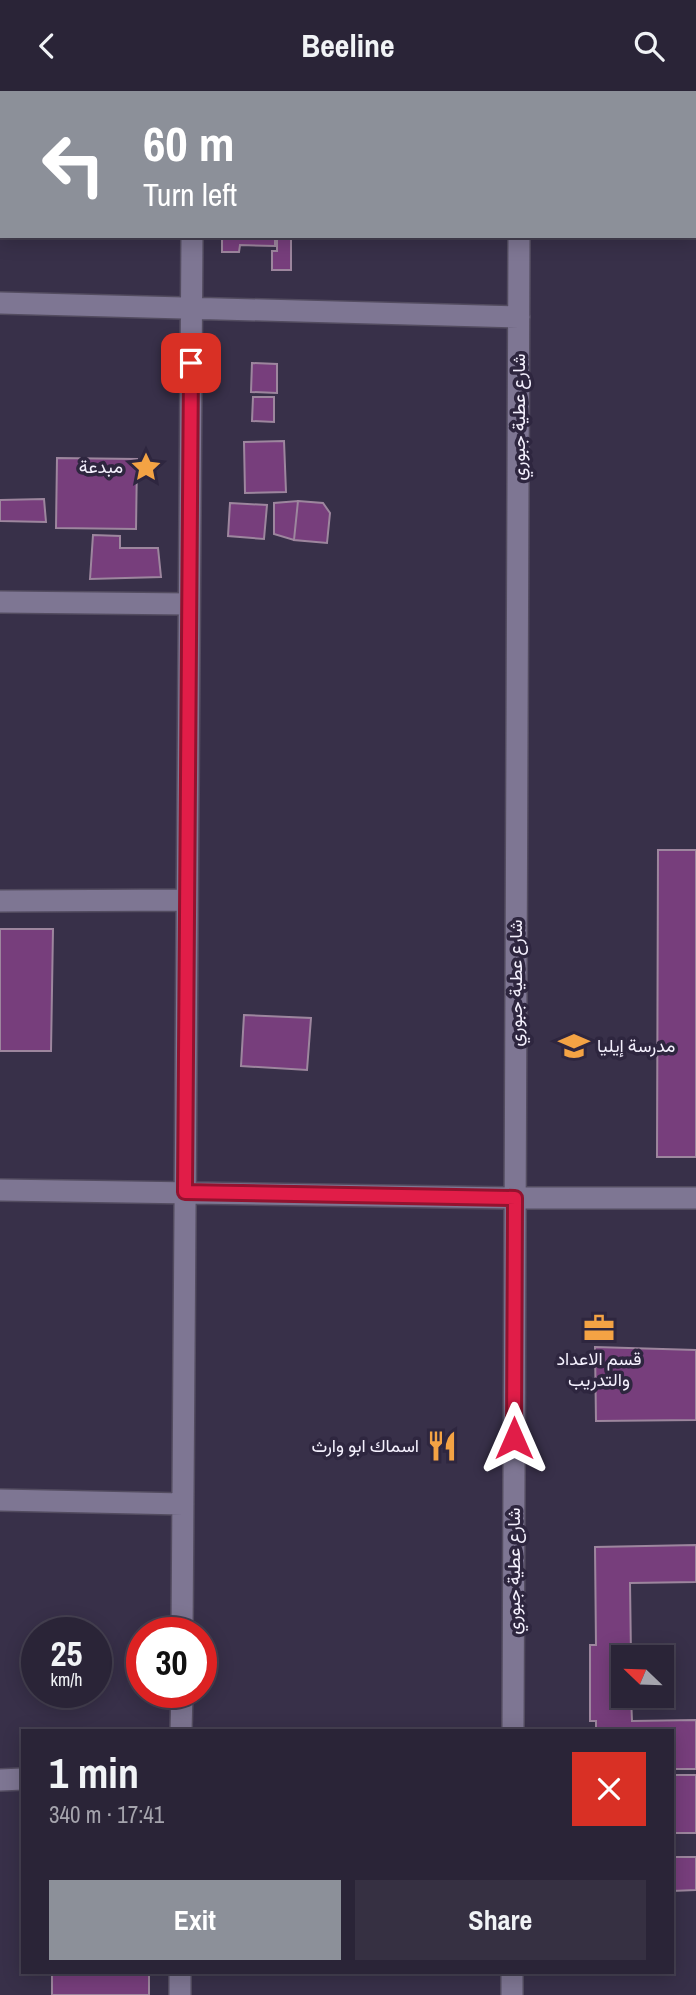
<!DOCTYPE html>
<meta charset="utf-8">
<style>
:root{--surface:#2a2437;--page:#363042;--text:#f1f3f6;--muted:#a5a4ad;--line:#464152;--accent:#8c9099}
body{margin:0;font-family:"Archivo Narrow",Vazirmatn,sans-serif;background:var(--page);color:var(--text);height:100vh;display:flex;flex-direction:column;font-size:26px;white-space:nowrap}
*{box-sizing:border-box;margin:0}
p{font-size:23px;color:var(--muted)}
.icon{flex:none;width:38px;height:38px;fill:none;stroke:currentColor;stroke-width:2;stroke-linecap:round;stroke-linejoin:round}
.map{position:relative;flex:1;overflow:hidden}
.panel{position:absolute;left:21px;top:1638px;width:653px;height:245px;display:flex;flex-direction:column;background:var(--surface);border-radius:0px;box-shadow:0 4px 18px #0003,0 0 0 2px var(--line)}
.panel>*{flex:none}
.guide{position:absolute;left:0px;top:0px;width:696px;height:147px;box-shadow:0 4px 18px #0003,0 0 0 2px var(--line);background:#8c9099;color:#fff;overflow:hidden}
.needle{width:46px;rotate:293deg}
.buttons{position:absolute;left:611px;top:1554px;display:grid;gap:14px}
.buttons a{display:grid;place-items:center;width:63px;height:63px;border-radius:0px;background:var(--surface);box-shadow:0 4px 18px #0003,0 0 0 2px var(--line);font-size:35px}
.speed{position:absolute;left:21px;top:1526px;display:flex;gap:14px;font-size:35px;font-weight:700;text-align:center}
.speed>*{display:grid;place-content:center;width:91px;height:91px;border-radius:50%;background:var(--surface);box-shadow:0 4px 18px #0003,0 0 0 2px var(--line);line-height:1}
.speed small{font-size:18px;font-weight:400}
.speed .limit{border:10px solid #d22;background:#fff;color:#111}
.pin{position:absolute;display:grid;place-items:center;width:60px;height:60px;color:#fff;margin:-30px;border-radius:14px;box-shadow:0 4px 10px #0006}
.me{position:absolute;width:77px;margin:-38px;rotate:0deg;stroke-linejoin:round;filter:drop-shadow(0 0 5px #0008)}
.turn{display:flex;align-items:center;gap:24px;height:147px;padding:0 28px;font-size:32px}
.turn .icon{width:91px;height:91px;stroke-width:2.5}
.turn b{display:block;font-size:49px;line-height:60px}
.round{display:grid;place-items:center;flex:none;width:74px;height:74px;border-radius:0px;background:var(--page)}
.overview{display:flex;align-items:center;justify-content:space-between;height:119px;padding:0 28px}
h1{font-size:42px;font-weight:800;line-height:52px}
.button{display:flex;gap:14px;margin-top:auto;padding:14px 28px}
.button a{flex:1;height:80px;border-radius:0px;background:var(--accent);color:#fff;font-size:28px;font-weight:800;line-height:80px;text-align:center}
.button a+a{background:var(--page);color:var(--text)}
header{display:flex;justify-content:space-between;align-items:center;height:91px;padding:0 28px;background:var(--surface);font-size:32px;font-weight:800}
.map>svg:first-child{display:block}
</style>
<header><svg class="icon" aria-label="back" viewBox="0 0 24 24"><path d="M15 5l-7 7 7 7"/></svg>Beeline<svg class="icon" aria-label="search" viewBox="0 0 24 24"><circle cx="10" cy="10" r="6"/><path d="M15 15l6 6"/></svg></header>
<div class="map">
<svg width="696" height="1904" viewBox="0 0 696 1904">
<rect width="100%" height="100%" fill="#383049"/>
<!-- building -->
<path fill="#773e7c" stroke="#9d869e" stroke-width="2" d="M222,145H275V155L240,154L239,161H222Z
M277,145H291V179H272V160H277Z
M252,272L277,273V302L251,301Z
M253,306H274V331L252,330Z
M284,350L286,401L245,402L244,351Z
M57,367L137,368L136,438L56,437Z
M44,408L46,431L0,430V409Z
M298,410L294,449L274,443V412Z
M298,410L323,412L330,422L327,452L294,449Z
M230,412L267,414L264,448L228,445Z
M93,444L120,445V457H158L161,486L90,488Z
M658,759H696V1066H657Z
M0,838H53L51,960H0Z
M244,924L311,927L307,979L241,975Z
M595,1256L696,1259V1329L596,1330Z
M696,1454V1491L630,1492L631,1566H623V1605H631L632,1630L696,1629V1678H672V1640H596V1630H590V1554H596L595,1456Z
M672,1684H696V1742H672Z
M672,1766H696V1799L672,1800Z
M52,1881H149V1904H52Z"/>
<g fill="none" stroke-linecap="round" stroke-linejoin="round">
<!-- street casing -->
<g stroke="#534c60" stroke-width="24">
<path id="street" d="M193,2V0
M520,2V0
M0,212L519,226
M0,511L189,513
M0,810L187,809
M0,1099L515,1107H696
M0,1409L183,1413
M182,1542L192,145
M181,1640L182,1601
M513,1640L519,145
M0,1689L23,1688
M180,1904V1881
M512,1904V1881"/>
</g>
<!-- street -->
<use href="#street" stroke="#7e7693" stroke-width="21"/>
</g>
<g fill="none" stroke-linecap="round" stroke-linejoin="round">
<!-- route casing -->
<g stroke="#92132f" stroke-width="18">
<path id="route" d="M191,272L185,1101L515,1107L514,1347"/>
</g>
<!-- route -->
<use href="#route" stroke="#e11d48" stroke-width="12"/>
</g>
<!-- icons -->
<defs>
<g id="sight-bare" transform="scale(2.415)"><path d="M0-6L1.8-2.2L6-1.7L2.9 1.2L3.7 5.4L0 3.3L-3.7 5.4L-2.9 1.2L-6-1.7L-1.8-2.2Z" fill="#f4a344" stroke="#2e263f" stroke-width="2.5" paint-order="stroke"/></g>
<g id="school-bare" transform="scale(2.415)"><path d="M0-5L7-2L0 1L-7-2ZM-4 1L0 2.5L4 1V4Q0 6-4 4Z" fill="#f4a344" stroke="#2e263f" stroke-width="2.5" paint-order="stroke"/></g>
<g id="office-bare" transform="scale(2.415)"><path d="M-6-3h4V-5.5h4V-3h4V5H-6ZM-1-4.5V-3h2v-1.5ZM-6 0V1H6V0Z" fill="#f4a344" stroke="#2e263f" stroke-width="2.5" paint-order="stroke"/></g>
<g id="restaurant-bare" transform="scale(2.415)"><path d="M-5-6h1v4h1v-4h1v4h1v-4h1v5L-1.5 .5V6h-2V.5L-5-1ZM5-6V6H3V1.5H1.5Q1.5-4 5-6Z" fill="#f4a344" stroke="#2e263f" stroke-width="2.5" paint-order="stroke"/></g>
</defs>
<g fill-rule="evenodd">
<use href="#sight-bare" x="146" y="376"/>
<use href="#school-bare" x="574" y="955"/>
<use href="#office-bare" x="599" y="1237"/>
<use href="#restaurant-bare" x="442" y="1355"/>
</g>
<g text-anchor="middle" stroke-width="7" stroke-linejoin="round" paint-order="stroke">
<!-- street labels -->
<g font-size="18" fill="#f4f0fd" stroke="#2e263f">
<text transform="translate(519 326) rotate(-90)" y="6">شارع عطية جبوري</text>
<text transform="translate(516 892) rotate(-90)" y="6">شارع عطية جبوري</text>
<text transform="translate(514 1480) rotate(-90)" y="6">شارع عطية جبوري</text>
</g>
<!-- poi labels -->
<g font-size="18" fill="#f4f0fd" stroke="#2e263f" text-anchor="end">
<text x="123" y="382">مبدعة</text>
<text x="597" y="961" text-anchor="start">مدرسة إيليا</text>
<text x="599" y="1274" text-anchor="middle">قسم الاعداد<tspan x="599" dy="21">والتدريب</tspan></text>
<text x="419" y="1361">اسماك ابو وارث</text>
</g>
</g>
</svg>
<div class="buttons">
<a><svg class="needle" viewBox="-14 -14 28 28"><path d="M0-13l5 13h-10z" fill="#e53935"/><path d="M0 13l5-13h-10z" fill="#a5a4ad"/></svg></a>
</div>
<div class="speed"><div>25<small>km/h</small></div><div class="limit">30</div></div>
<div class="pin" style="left:191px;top:272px;background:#d93025"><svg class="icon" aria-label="arrive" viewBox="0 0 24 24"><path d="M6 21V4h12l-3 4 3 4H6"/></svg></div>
<svg class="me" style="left:514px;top:1347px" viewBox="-20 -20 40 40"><path d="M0-17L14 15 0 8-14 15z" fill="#e11d48" stroke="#fff" stroke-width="4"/></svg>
<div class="guide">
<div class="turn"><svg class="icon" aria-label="left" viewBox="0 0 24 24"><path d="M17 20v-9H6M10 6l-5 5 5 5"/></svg><div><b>60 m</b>Turn left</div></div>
</div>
<section class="panel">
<div class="overview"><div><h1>1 min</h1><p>340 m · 17:41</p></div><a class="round" style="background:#d93025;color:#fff"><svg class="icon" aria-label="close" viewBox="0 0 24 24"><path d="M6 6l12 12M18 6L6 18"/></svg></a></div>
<div class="button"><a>Exit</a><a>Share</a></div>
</section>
</div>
